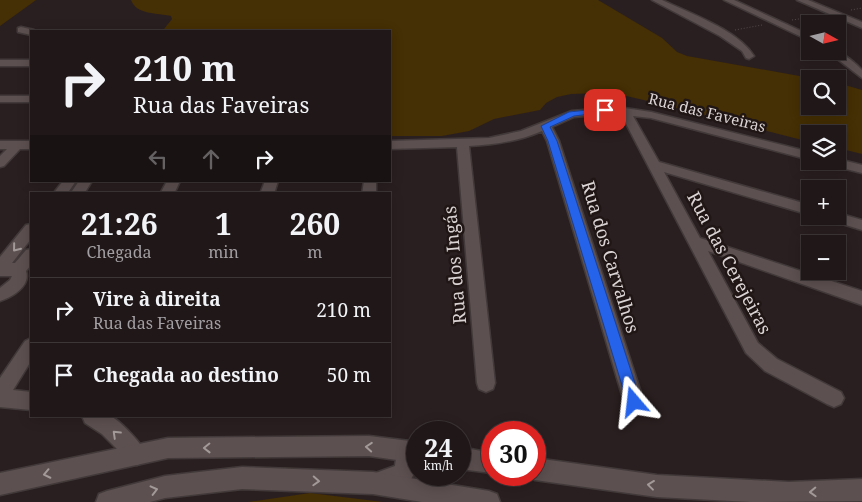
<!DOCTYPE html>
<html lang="pt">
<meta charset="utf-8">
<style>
:root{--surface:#201718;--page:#282021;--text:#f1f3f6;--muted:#a29fa2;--line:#3d3637}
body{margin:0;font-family:"Noto Serif",serif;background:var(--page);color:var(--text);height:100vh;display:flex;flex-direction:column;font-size:19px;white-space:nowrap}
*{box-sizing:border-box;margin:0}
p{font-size:16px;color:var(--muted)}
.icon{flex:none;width:28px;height:28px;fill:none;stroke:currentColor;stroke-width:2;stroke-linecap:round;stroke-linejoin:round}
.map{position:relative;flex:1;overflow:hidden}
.sheet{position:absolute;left:30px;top:192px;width:361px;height:225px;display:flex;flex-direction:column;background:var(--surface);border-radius:0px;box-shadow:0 2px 12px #0003,0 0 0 1px var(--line)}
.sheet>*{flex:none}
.top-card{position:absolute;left:30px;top:30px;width:361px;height:152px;border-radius:0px;box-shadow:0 2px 12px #0003,0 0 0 1px var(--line);background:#201718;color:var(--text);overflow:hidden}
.needle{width:32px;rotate:98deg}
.buttons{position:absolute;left:801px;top:15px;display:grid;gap:10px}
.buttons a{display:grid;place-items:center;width:45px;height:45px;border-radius:0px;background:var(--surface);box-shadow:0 2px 12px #0003,0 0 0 1px var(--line);font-size:25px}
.speed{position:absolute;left:406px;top:421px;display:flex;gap:10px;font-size:25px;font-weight:700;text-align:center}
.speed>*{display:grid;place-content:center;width:65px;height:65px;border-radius:50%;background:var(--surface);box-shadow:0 2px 12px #0003,0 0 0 1px var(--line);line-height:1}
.speed small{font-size:12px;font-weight:400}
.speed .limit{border:8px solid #d22;background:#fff;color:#111}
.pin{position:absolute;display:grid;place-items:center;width:42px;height:42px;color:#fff;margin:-21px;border-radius:10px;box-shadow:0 2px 8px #0006}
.me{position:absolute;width:55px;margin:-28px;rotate:343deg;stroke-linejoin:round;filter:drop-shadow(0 0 4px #0008)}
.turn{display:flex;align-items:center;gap:18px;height:105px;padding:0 20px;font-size:22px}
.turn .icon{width:65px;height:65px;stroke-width:2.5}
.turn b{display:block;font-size:35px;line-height:42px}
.lanes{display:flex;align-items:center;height:48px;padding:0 20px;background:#0003;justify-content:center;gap:25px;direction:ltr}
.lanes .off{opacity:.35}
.eta{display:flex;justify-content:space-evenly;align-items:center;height:85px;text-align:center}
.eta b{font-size:30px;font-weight:700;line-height:35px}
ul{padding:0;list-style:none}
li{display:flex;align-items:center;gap:15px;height:65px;padding:0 20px;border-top:1px solid var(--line)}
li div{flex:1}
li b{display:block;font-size:19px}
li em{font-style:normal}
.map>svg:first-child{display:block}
</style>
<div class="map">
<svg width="862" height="502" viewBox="0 0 862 502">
<rect width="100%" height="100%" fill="#2a1f20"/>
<!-- green -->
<path fill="#452f04" d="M0,0H36L0,26Z
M131,0H598L662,38L677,52L687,56L816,79H810V106H838V83L862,90V154L838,148V134H810V142L652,102L618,94L602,93L571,94L557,97L546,103L540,110L494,119L469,131L442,136H390V31H194L189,29H164L172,19L171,16C158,13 136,15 131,0Z
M310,493L383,502H248Z"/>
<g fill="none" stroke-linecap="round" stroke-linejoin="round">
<!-- street casing -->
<g stroke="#423a3a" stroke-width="3">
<path id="street" d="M652,0H662C689,13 738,30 754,56L749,59L746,58L742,51L720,36Z
M724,0H734L810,35V41Z
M797,0H808L862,22V28Z
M21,27L34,30L35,31H31V35L18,32V28Z
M827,51C842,51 851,59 862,70V78Z
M0,60H31V66H0Z
M0,96H31V102H0Z
M618,107L651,112L810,152V160L651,118L633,116L659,162L810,205V215L664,172L700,238L862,291V305L708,251L758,343L777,359L841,392L844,398L841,404L834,407L827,404L765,371L746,353L621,114L618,113L574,117L552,127L559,141L644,402L641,408L634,411L627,408L624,402L547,141L542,131C519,141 494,145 469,146L495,383L493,389L486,392L479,389L477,383L457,147L390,149V141L489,138L521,131L572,111Z
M0,141H31V149H20L4,166L0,167V156L7,149H0Z
M838,159L862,165V173L826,164L824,161H838Z
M63,181H76L67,194H53Z
M79,181H92L84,194H70Z
M167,181H180L174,194H160Z
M265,181H278L274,194H260Z
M364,181H376V194H362Z
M838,213L862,220V230L826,219L824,216H838Z
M31,224V239L12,263H15L26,250L31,249V265L26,271C31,286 12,297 0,301V288L10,280L12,276H0V257L26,225Z
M31,338V361L13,390L31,392V410L0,407V378L25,341Z
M82,416C90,416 102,414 110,416C119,419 144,446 147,455L144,462L137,465L130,462L102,434L85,423Z
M407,441L414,444C420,457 417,469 410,481C400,490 385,495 373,490L370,482L373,474L395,466L397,451L400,444Z"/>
</g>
<!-- secondary casing -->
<g stroke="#423a3a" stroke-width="3">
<path id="secondary" d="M369,436L418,442V463L369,456L168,458L0,495V473L168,438Z
M460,447L492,453V473L460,469Z
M535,458L657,475L789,482L862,479V501L751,502L657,497L535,480L527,475H535Z
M242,467L373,472L489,491L497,494L500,502H422L373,494L242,489L165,498L150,502H96L99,494L107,491L165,476Z"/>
</g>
<!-- path -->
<path stroke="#817878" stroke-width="1" stroke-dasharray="0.5 2.5" stroke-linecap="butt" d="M851,10L862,8
M792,20L819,16
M735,30L762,25"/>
<!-- street -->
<use href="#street" fill="#5d5051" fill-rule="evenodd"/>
<!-- secondary -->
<use href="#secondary" fill="#5d5051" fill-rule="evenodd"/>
</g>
<!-- one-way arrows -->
<defs><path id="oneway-chevron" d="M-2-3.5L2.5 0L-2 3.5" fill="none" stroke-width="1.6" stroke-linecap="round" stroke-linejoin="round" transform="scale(1.25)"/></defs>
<g stroke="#a29999">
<use href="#oneway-chevron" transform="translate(16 248) rotate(129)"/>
<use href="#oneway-chevron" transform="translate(116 434) rotate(-136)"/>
<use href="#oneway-chevron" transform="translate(369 447) rotate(-176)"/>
<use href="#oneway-chevron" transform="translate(207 448) rotate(179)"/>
<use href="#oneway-chevron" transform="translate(47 474) rotate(168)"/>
<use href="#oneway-chevron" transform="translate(316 481) rotate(3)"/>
<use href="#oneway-chevron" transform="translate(651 485) rotate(-173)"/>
<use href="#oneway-chevron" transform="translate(154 490) rotate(-14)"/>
<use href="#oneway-chevron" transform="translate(813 492) rotate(178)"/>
</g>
<!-- route -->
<path fill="#2563eb" stroke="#184099" d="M605,108H608V112L574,116L550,127L557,141L641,402L639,407L634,409L629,407L627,402L548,141L541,126L569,112Z"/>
<g text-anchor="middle" stroke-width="5" stroke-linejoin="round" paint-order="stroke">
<!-- far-street labels -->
<g font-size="15" fill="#dbd4d4" stroke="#201616">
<text transform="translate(707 113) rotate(14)" y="5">Rua das Faveiras</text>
</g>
<!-- street labels -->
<g font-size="18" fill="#dbd4d4" stroke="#201616">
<text transform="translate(610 257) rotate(73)" y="6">Rua dos Carvalhos</text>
<text transform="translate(729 263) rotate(62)" y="6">Rua das Cerejeiras</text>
<text transform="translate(455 265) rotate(-95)" y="6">Rua dos Ingás</text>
</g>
</g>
</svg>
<div class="buttons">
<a><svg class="needle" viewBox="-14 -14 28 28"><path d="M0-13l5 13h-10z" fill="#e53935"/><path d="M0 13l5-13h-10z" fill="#a29fa2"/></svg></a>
<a><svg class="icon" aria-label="search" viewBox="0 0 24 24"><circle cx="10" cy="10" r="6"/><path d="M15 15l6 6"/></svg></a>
<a><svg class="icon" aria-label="layers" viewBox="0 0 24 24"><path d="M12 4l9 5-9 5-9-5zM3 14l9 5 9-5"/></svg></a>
<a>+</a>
<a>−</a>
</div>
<div class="speed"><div>24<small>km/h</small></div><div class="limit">30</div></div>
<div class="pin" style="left:605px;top:110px;background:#d93025"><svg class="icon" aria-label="arrive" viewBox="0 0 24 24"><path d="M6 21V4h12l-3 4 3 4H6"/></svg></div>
<svg class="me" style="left:634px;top:402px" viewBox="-20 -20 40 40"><path d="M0-17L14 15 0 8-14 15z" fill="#2563eb" stroke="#fff" stroke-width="4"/></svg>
<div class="top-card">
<div class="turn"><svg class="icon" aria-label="right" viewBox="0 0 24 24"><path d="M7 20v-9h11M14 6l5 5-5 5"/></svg><div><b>210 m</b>Rua das Faveiras</div></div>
<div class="lanes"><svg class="icon off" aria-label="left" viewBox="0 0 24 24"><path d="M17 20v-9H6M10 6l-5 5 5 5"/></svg><svg class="icon off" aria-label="ahead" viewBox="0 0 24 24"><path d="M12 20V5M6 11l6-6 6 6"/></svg><svg class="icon" aria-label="right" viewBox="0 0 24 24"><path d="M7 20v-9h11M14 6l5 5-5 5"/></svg></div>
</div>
<section class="sheet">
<div class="eta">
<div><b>21:26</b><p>Chegada</p></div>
<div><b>1</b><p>min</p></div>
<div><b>260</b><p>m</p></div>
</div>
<ul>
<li><svg class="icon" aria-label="right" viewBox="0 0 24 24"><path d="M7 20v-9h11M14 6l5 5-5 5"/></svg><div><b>Vire à direita</b><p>Rua das Faveiras</p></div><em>210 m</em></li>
<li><svg class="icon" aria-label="arrive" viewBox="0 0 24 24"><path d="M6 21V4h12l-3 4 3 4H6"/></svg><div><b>Chegada ao destino</b></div><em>50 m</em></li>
</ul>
</section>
</div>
